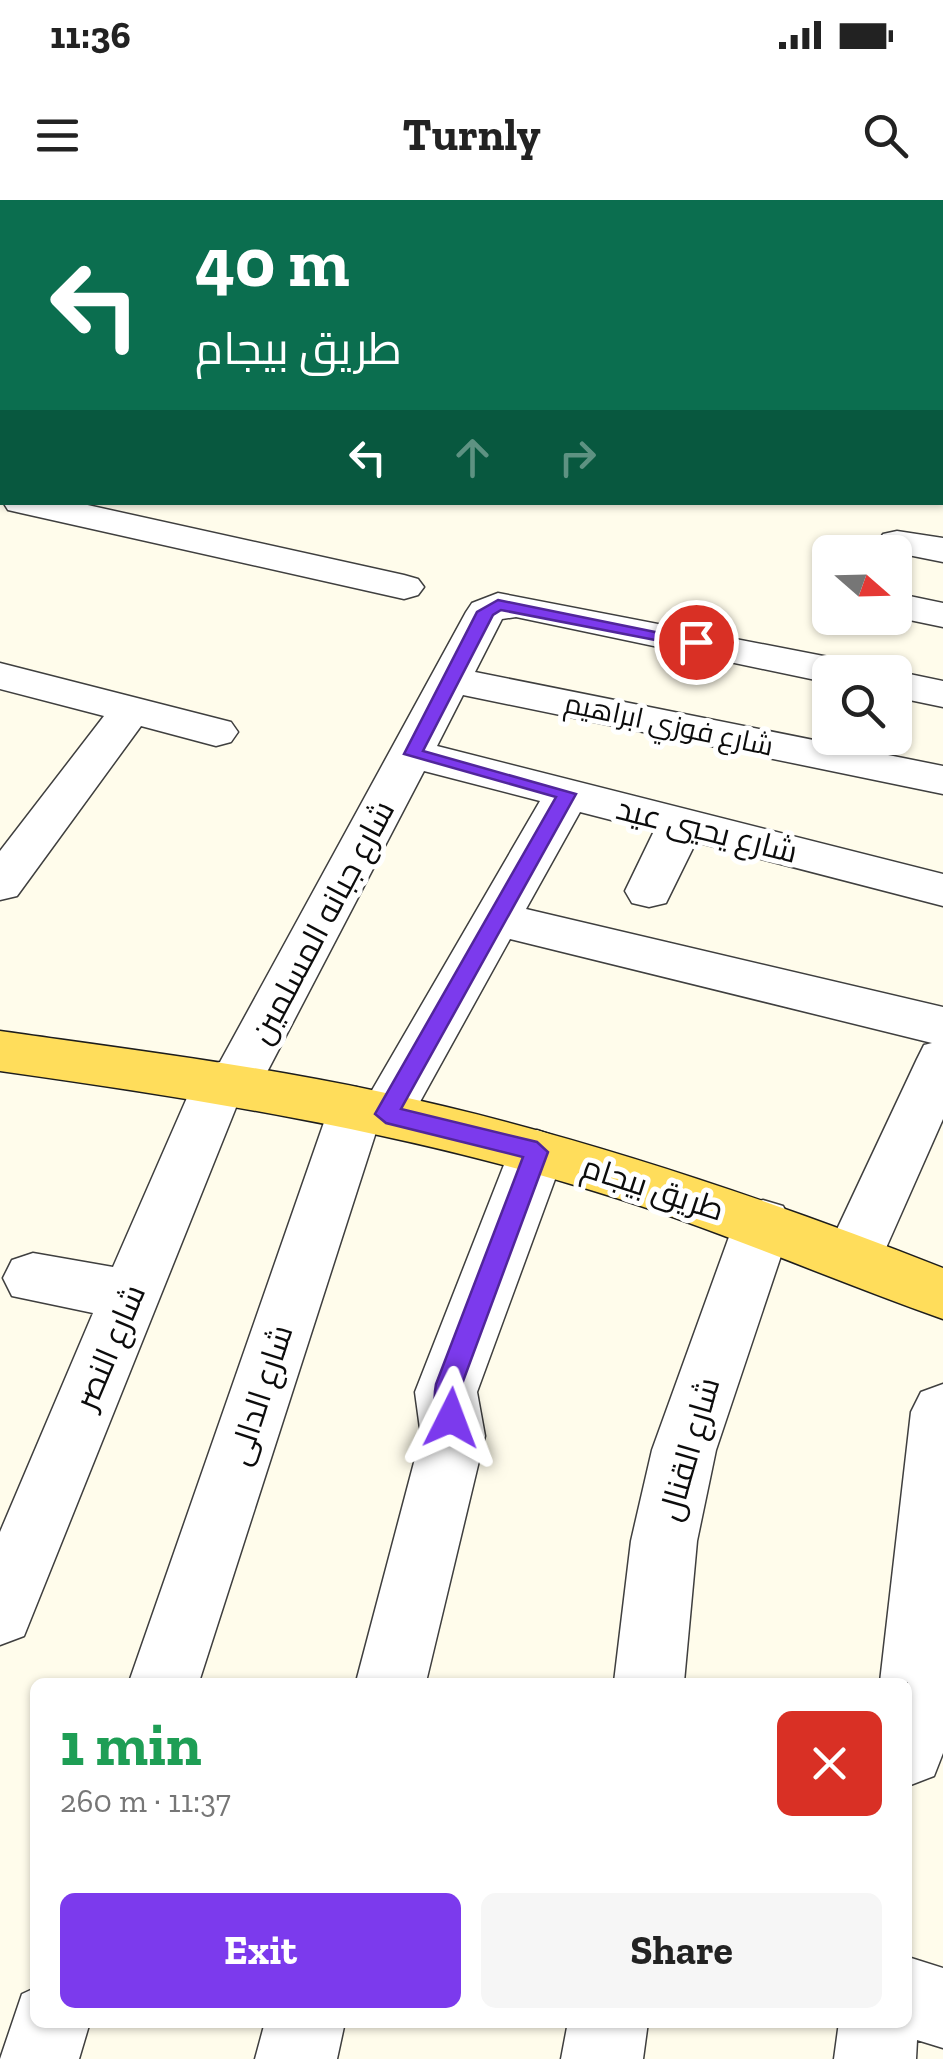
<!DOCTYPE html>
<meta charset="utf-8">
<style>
:root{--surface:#fff;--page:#f6f6f6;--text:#222;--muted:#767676;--accent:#7c3aed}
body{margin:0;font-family:"Zilla Slab",Cairo,serif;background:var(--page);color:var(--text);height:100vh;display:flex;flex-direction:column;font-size:38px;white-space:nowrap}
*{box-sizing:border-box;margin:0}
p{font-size:32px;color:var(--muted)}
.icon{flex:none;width:55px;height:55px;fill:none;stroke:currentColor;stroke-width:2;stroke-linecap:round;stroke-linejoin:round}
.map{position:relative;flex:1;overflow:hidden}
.side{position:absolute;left:30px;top:1478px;width:882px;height:350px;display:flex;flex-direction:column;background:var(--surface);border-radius:15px;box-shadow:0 2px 8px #0004}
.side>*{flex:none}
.banner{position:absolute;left:0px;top:0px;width:945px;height:305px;box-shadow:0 2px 8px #0004;background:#0b6e4f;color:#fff;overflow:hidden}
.needle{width:65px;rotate:110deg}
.controls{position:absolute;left:812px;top:335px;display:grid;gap:20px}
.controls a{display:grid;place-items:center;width:100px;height:100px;border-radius:15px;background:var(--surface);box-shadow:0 2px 8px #0004;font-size:50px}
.pin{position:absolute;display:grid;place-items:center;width:85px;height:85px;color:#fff;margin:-42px;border:5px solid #fff;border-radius:50%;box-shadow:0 2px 10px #0007}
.me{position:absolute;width:110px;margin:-55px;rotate:3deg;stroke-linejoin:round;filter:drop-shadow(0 0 8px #0008)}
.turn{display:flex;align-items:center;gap:35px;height:210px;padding:0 30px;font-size:45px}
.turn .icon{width:130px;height:130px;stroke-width:2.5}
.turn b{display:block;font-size:70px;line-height:85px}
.lanes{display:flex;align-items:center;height:95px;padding:0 30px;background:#0003;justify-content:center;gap:50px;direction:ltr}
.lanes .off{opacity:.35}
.round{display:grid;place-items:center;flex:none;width:105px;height:105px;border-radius:15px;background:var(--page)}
.summary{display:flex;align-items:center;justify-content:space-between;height:170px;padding:0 30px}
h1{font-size:60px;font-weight:800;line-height:75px;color:#1e9e55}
.button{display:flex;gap:20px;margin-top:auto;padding:20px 30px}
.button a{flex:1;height:115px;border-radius:15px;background:var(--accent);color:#fff;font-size:40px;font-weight:800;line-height:115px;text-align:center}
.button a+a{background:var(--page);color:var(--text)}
.status{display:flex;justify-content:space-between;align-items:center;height:70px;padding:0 50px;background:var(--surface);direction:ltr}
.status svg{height:28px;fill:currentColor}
header{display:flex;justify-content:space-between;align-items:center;height:130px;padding:0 30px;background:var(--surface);font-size:45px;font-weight:800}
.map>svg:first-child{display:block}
</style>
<div class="status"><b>11:36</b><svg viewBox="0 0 49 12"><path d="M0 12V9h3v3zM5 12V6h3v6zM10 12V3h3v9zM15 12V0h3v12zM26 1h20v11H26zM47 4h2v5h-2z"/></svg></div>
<header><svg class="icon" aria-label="menu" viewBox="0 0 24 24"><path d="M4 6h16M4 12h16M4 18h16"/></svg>Turnly<svg class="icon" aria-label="search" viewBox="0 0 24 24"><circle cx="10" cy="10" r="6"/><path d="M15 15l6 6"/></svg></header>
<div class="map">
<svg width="943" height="1859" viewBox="0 0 943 1859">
<rect width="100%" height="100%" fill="#fffceb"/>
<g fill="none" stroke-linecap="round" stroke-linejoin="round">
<!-- minor casing -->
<g stroke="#3f3f3f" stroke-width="3">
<path id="minor" d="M79,0H122L123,2H80Z
M368,0H411L412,2H369Z
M644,0H688L689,2H645Z
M942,24H943V42H942Z
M942,68H943V86H942Z
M942,112H943V132H942Z
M942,165H943V185H942Z
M942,222H943V244H942Z
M942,278H943V300H942Z
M3,302H74L404,375L418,379L424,387L418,395L404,399L21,313L8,310Z
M897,331L943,338V362L883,350L878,342L883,334Z
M498,393L839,459L854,463L860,472H830V483L516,417L502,419L475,472L943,566V594L463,495L437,546L943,674V706L696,642L666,703L649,707L632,703L625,691L654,631L580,612L526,709L943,807V919L882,1057L874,1074L853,1081L832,1074L824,1057L917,859L924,845L932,843L510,739L405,929L386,935L376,932L199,1482H129L329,908L337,893L356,887L371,892L540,601L424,571L253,899L237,905L24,1436L0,1445V1332L93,1113L12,1096L3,1078L12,1060L33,1053L113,1067L200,868L220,862L466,412L472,403Z
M895,393L943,403V427L895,417Z
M0,463L231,522L238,532L231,542L216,546L141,526L17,696L0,700V651L104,516L0,489Z
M895,471L943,481V507L895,497V472H890Z
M537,930L557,937L565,952L477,1192L485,1236L426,1482H356L421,1236L415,1192L509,952L517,937Z
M763,1000L783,1006L792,1023L716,1250L697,1341L684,1482H614L631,1341L652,1250L734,1023L743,1006Z
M943,1184V1553L934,1576L908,1586V1482H880L911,1212L921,1192Z
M908,1757L943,1768V1848L917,1840L916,1859H834L839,1822H908Z
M35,1788V1822H90L79,1859H0L22,1794Z
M265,1822H345L337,1859H255Z
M568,1822H648L643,1859H561Z"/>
</g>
<!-- major casing -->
<g stroke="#1d1d1d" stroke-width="3">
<path id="major" d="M0,831C127,849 255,865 381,892C573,933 760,996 943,1068V1119C826,1078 713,1027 594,991C400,931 201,899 0,871Z"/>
</g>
<!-- minor -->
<use href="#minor" fill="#fff" fill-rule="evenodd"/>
<!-- major -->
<use href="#major" fill="#ffdd5b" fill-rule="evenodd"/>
</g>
<!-- route -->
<path fill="#7c3aed" stroke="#51269a" stroke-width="2.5" d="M498,400L704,442L696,448L501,410L493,415L423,551L576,594L401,909L537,942L548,952L462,1184L459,1201L464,1218L460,1227L451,1230L442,1227C435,1211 433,1200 436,1184L523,957L386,923L375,914L556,597L404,554L477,412Z"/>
<g text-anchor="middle" stroke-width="10" stroke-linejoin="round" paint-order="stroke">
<!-- far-street labels -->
<g font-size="28" fill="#0c0c0c" stroke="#fff">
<text transform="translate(669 524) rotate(12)" y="10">شارع فوزي ابراهيم</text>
</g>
<!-- street labels -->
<g font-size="32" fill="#0c0c0c" stroke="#fff">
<text transform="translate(707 630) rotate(14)" y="11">شارع يحيي عيد</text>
<text transform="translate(322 722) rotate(-62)" y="11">شارع جبانه المسلمين</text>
<text transform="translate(653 988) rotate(18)" y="11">طريق بيجام</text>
<text transform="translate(110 1147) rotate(-67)" y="11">شارع النصر</text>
<text transform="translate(260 1195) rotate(-72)" y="11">شارع الدالى</text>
<text transform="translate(689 1249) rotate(-74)" y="11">شارع القنال</text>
</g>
</g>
</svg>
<div class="controls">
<a><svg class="needle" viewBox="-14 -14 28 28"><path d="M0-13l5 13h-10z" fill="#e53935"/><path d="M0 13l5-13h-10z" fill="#767676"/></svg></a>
<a><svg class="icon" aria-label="search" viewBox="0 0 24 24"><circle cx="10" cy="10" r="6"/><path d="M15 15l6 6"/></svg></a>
</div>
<div class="pin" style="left:696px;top:442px;background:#d93025"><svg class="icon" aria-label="arrive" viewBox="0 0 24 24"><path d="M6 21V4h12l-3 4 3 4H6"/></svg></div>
<svg class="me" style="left:451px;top:1218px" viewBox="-20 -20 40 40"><path d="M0-17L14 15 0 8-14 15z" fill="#7c3aed" stroke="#fff" stroke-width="4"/></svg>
<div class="banner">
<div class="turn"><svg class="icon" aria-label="left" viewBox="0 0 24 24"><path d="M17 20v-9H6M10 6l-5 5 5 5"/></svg><div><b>40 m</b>طريق بيجام</div></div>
<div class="lanes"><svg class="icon" aria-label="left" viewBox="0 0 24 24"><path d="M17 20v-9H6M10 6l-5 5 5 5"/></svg><svg class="icon off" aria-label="ahead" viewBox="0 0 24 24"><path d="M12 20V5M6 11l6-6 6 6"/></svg><svg class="icon off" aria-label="right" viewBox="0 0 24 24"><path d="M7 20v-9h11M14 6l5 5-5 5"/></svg></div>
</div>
<section class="side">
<div class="summary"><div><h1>1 min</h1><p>260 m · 11:37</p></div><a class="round" style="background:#d93025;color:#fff"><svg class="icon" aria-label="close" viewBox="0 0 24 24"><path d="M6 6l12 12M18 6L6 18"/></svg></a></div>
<div class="button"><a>Exit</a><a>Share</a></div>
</section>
</div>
